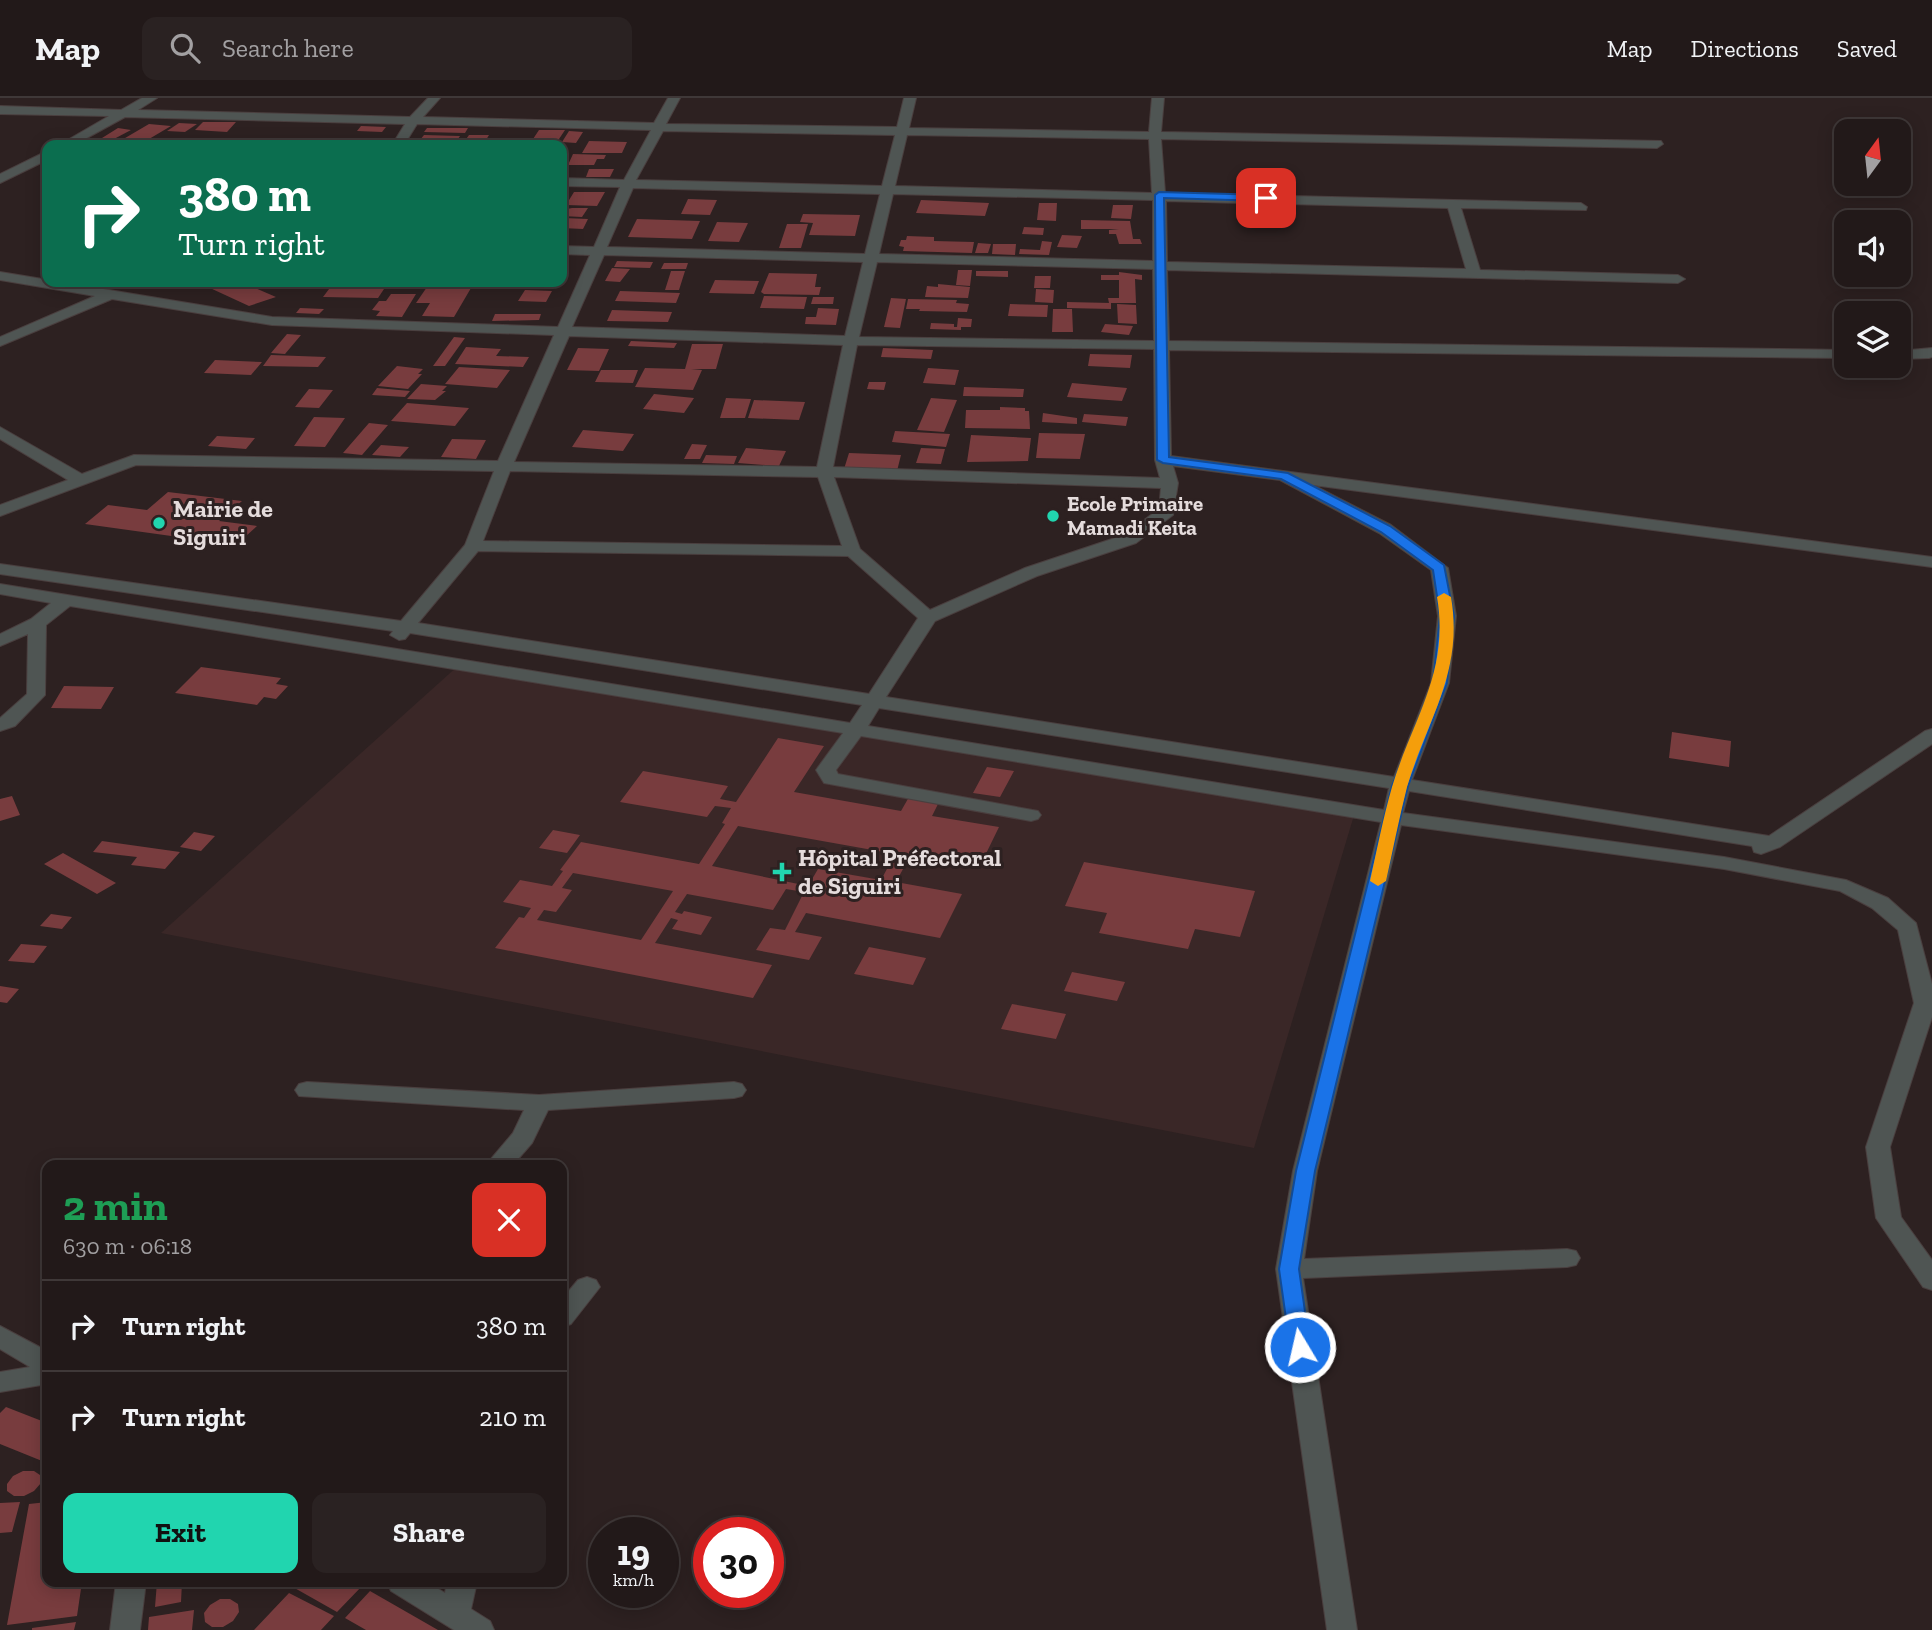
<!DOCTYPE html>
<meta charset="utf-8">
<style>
:root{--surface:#221919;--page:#2a2222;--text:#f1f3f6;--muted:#a2a0a2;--line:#3f3838;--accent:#21d5af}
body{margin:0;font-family:"Zilla Slab",serif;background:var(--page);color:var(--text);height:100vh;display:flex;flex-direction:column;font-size:26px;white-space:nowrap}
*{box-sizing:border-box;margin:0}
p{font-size:23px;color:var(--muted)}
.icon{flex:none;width:38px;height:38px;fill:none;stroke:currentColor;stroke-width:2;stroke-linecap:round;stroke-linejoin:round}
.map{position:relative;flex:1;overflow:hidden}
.details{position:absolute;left:42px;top:1062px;width:525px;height:427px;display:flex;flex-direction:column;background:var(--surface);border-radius:14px;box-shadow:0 4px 18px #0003,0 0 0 2px var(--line)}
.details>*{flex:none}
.guide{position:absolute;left:42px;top:42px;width:525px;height:147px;border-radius:14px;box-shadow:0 4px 18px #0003,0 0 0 2px var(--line);background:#0b6e4f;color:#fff;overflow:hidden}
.needle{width:46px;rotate:15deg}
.buttons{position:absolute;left:1834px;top:21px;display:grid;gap:14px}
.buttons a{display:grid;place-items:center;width:77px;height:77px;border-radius:14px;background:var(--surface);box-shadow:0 4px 18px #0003,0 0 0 2px var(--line);font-size:35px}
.speed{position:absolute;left:588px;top:1419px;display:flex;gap:14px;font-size:35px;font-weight:700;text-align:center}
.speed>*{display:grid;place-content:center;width:91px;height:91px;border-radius:50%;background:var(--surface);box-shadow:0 4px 18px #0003,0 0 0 2px var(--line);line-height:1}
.speed small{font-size:18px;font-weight:400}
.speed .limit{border:10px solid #d22;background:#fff;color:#111}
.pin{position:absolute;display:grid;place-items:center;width:60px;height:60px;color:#fff;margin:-30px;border-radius:14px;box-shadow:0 4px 10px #0006}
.me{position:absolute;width:77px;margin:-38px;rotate:351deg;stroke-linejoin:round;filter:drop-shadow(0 0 5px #0008)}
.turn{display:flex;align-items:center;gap:24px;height:147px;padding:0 21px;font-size:32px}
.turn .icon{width:91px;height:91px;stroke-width:2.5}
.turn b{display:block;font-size:49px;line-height:60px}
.round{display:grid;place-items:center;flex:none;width:74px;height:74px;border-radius:14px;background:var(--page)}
.head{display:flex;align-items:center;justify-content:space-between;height:119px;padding:0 21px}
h1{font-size:42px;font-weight:700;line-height:52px;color:#1e9e55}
.action{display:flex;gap:14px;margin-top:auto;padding:14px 21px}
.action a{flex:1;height:80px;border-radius:14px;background:var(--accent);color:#111;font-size:28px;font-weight:700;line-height:80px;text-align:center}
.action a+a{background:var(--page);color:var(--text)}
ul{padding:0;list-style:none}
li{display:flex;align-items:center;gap:21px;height:91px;padding:0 21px;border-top:2px solid var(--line)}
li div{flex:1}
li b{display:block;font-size:26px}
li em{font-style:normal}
header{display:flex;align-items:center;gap:42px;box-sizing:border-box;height:98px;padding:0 35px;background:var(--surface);border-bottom:2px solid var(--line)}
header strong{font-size:33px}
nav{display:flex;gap:38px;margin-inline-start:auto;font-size:24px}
.search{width:490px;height:63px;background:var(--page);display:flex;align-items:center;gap:18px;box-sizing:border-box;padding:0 24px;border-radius:14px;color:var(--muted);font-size:26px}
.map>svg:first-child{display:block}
</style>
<header>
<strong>Map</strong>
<div class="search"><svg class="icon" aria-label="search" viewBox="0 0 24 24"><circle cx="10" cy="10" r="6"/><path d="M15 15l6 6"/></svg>Search here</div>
<nav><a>Map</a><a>Directions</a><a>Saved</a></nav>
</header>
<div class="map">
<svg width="1932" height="1532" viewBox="0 0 1932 1532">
<rect width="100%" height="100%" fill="#2d2121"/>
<!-- built -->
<path fill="#3a2727" d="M459,567L1355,714L1254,1050L161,835Z"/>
<!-- building -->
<path fill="#783c3e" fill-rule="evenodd" d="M203,24H236L227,34L195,32Z
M179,25L197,26L185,34L167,33Z
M149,26L171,28L144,44L120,43Z
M361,28L386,29L382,34L357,33Z
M118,30L131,32L114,41L102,40Z
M427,30H468L465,35L424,34Z
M539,32H565L555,47H529Z
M569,33L583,34L576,45L562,44Z
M424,37L460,38L454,47H416Z
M469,37H489L483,47H462Z
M310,40H370L365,47H305Z
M589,43L627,44L622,55H582Z
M573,56L606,57L604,61H597L594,67H568Z
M589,71H614L610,79H586Z
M574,94H605L597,108L566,107Z
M688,101L717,102L710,117L681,116Z
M921,102L989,105L985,118L916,115Z
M1039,105H1057L1056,123L1037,122Z
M1113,107H1133L1131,121L1111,120Z
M572,110H588L582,119L562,118V112Z
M803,116L860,117L855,138L809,137L813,125L800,124Z
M564,120L588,121L583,131L562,130Z
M637,121L700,123L692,141L628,139Z
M1081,122L1130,123L1133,141H1140L1142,146H1119L1116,136H1109V132L1119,131H1081Z
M717,124L748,125L739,144L708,143Z
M787,126H808L801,150H779Z
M1024,129L1044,130L1043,137L1022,136Z
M1062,137L1082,138L1077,150L1057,149Z
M907,138L934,139V143L974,144L972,155L903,153L904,149L899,148L901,142H906Z
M1042,143L1052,144L1049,157L1019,156L1020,151L1040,152Z
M978,145L991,146L988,155H975Z
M993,146H1016L1015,157L992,156Z
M617,163L653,164L650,170L614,169Z
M664,165H688L686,171H661Z
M612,170L630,171L620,184L605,183Z
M958,172H972L970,188L956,187Z
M671,173H685L679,192H665Z
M976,173H1008V179L976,178Z
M1119,174L1142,177V182L1135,181L1136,205H1109L1108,200H1119V182H1101V177H1119Z
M769,175L817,176L815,189H821L819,197L764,196L761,194Z
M1035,178H1051L1050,190H1034Z
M715,182L759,183L754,196L709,195Z
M197,184H241L276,199L249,208Z
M531,184H557L552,190L527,189Z
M938,186L970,189L968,200L925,199L927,188L938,189Z
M332,187L386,188L378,200L323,199Z
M427,189L471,190L454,219L422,218L430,205H416Z
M1036,191L1054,192L1053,205L1035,204Z
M525,192L552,193L546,204L518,203Z
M620,193L680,195L676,205L615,203Z
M391,196H416L402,219L376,218L380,213L372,212L379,203H386Z
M764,198L807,199L804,211L760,210Z
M813,199H834L833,206H811Z
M891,200L906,201L900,230L884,229Z
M908,201L957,202L956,205L969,206L967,214L919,213L920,211H906Z
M1067,204L1111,205V211L1067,210Z
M1010,206L1048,207L1047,219L1008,218Z
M1117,206L1136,207L1137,226L1118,225Z
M300,210L324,211L319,216L296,215Z
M818,210L839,211L836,227L805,226L806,219H816Z
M1053,211H1072L1073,234H1052Z
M612,212L672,214L668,224L607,223Z
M495,216H541L539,222L492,223Z
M958,220L972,221L971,229H961V232L930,231L931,225L954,226V229H957Z
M1105,226L1133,228L1129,237L1101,234Z
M287,236L301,237L285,256L271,255Z
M454,239L465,240L445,268H433Z
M631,243L677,245L674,250L628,248Z
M692,246H723L716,271H691L702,272L693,292L635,289L645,270L685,271Z
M466,249L501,251L496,258L529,259L523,269L455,266Z
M578,250L609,251L599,273L567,272Z
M883,250L933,252L931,261L881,259Z
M1090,256L1132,257L1130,270L1088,268Z
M271,257L326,259L318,269L263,268Z
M215,262L262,264L251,277L204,275Z
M397,268L423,271L418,276H422L408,291L378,288Z
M459,269L510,272L497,290L445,286Z
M928,270L959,272L955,287L923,285Z
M601,272H638L633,285L595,284Z
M869,284H886L884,292L867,291Z
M1072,285L1127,290L1122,303L1067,299Z
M421,286L447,288L442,293H446L435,302L407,301Z
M964,289L1024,291L1023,299L963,298Z
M377,290L410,293L405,299L372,297Z
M309,291L333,292L319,310L295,309Z
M654,296L694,300L684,315L643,311Z
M726,300L751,301L745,320H720Z
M931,300L957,302L944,334L917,332Z
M754,302L805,304L799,322L748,320Z
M407,305L469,310L455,328L391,323Z
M1000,309L1025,310V313H1029L1030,331L965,330L966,312H1000Z
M1043,315L1077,320V326L1042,324Z
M1084,316L1128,319L1126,328L1082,324Z
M314,319L345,320L325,349L294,348Z
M369,325L388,327L362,357L343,355Z
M583,332L634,336L623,353L572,349Z
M895,333L950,336L946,349L892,344Z
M1039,335L1085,336L1080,361L1036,360Z
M971,337L1031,340L1028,363L967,364Z
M217,338L255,340L246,351L208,348Z
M452,341L486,342L476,361L441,359Z
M692,346L707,347L700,361H684Z
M381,347L409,349L400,359L372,357Z
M746,350L786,353L779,368L738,365Z
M921,350L945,351L941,366L916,365Z
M849,355L901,357L897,373L844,371Z
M706,357L737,358L734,366L702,365Z
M168,394L242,403L219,423L257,428L236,447L85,426L108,407L147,412Z
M201,569L281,580L276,586L288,588L276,601L264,599L257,607L175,595Z
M64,588L114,589L101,611L51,610Z
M1672,634L1731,643L1729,669L1669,660Z
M778,640L824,648L794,694L901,713L909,699L939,704L932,718L999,729L979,770L910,758L896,784L962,796L940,840L806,815L795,834L822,839L809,862L756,852L770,830L785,832L804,794L786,791L773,812L687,796L675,814L682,816L684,813L712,819L701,837L672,831L678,822L671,820L655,845L772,867L753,900L495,850L519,819L524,820L531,810L503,804L520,782L552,788L563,773L560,772L581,744L699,766L725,726L722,725L731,710L715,708L707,719L620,704L643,673L728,688L720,701L736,704ZM738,728L895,756L881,782L818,771L808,788L712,768ZM573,775L673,793L641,842L537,822L544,812L556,814L572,792L562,790Z
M987,669L1014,673L1000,699L973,695Z
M12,698L20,717L0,723V701Z
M553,732L580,737L567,755L539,750Z
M194,734L215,738L201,753L180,749Z
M102,743L180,754L165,771L131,767L137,759L93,754Z
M63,755L116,785L97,796L44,766Z
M1084,764L1255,793L1240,839L1195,831L1188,851L1099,835L1107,815L1065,808Z
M51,816L72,819L62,831L40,828Z
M21,846L47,848L34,865L8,863Z
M869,849L926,860L913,887L854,876Z
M1072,874L1125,884L1117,903L1064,893Z
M0,888L19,891L7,905L0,904Z
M1012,906L1066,916L1056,941L1001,931Z
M6,1309L47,1325V1365L0,1346V1315Z
M23,1373H34L40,1377L41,1385L34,1393L24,1398H14L7,1393V1386L13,1378Z
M20,1404L12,1434L0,1435V1405Z
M47,1404V1484H82L77,1518L7,1527L29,1406Z
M157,1484H182L181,1504L155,1509Z
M284,1484H358L363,1487L337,1514Z
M370,1493L438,1532H366L345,1520Z
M289,1495L334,1518L321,1532H254Z
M220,1501H230L238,1506L239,1514L233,1523L223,1529H212L205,1524L204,1515L210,1507Z
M194,1512L192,1532H148L149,1519Z
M76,1524L74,1532H32V1530Z"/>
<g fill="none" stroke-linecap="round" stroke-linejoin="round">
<!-- minor casing -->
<g stroke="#4a3f3f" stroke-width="2">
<path id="minor" d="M142,0H157L138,12L410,19L428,0H440L423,19L654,25L668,0H680L666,26L897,29L904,0H916L909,30L1149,34L1152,0H1164L1161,34L1661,43L1663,46L1657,50L1161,41L1165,95L1581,105L1587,109L1586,112L1461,110L1480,172L1678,177L1685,181L1678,185L1167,172L1169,243L1846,252V260L1169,252L1171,358L1932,459V469L1313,387L1391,427L1448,470L1456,518L1449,585L1412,682L1769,738L1925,633L1932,631V646L1780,749L1761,756L1754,754L1752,748L1409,693L1403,715L1724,759L1846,782L1888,800L1916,825L1932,886V919L1890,1049L1901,1119L1932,1162V1192L1923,1189L1876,1120L1866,1049L1914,905L1898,832L1872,810L1840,793L1724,771L1401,727L1317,1073L1304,1161L1567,1151L1576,1153L1580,1160L1576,1167L1567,1169L1303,1180L1357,1532H1327L1276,1171L1293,1073L1381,724L861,638L836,672L838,676L1038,713L1041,717L1038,721L1031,723L824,685L816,672L843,635L70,508L46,527L45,597L15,628L0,633V620L27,596L28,536L0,548V536L31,521L51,505L0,496V486L850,625L862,607L410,535L405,541L399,542L390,537L393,533L0,476V466L401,523L465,447L494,373L136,367L0,418V407L68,382L0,341V329L82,376L134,357L498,363L554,237L272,227L112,201L0,248V239L95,198L0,182V174L272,219L558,229L590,157L562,156V148L594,149L620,89L562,88V80L624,82L651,32L417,26L404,47H392L405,26L125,19L74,47H59L109,18L0,16V8L121,12ZM663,33L895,37L882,88L636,82ZM907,37L1149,41L1152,95L895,88ZM633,90L880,96L865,156L607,149ZM893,96L1153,102V163L879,156ZM1166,103L1448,110L1466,171L1167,164ZM604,157L863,164L845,238L572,229ZM877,164L1153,171L1154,243L859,239ZM569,238L843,247L817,369L514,364ZM857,247L1154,251L1155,362L1160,380L833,369ZM1173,368L1280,382L1379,435L1431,472L1438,518L1431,585L1394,679L886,599L935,523L1037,478L1136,445L1173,417L1178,385ZM510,373L818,379L842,448L483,443ZM834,379L1161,390L1159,411L1124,437L1025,470L930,512L860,451ZM478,453L848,458L918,520L869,596L418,525ZM879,610L1389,690L1384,712L868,628Z
M47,53V62L0,85V76Z
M1932,250V259L1929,260L1899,261V253Z
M307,984L539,997L734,984L742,986L746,992L742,998L734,1000L548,1012L532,1045L512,1068H485L513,1035L524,1012L299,998L295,992L299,986Z
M587,1179L596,1182L600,1189L571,1226L562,1229V1201L578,1182Z
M0,1228L47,1253V1286L0,1294V1274L30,1269L0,1251Z
M116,1484H146L140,1532H110Z
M387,1484H427L445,1495L447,1484H477L471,1511L490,1523L494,1532H454L391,1493Z"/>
</g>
<!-- minor -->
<use href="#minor" fill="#4f5553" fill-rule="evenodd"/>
</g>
<!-- route -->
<path fill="#1a73e8" stroke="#114b97" stroke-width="2" d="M1159,94L1266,97L1271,100L1266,103L1164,100L1169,359L1288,375L1390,428L1444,467L1454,518L1447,585L1408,688L1315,1073L1299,1171L1310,1249L1307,1254L1300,1256L1293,1254L1290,1249L1279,1171L1296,1073L1392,688L1433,585L1440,518L1433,472L1381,434L1281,381L1163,365L1157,362L1155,97Z"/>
<!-- slow -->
<path fill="#f59e0b" d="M1444,495L1451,499C1464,574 1427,622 1407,689C1399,720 1393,752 1386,783L1378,788L1370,783C1377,752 1383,720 1392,689C1412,622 1450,574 1437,499Z"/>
<!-- markers -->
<g fill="#21d5af" stroke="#2d2121" stroke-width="2.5">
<circle cx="1053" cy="418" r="7"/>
<circle cx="159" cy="425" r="7"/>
<path d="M778.5 763.5h7v7h7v7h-7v7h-7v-7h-7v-7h7z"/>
</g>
<g text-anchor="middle" stroke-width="6" stroke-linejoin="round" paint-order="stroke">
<!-- far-poi labels -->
<g font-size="21" font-weight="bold" fill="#e5dcdc" stroke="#2d2121" text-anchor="start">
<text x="1067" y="413">Ecole Primaire<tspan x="1067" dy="24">Mamadi Keita</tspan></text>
</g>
<!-- poi labels -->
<g font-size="24" font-weight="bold" fill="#e5dcdc" stroke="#2d2121" text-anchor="start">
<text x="173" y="419">Mairie de<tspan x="173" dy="28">Siguiri</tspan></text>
<text x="798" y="768">Hôpital Préfectoral<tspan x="798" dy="28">de Siguiri</tspan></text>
</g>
</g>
</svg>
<div class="buttons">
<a><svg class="needle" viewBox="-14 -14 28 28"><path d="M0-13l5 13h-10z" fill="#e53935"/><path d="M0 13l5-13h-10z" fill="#a2a0a2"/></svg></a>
<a><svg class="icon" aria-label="sound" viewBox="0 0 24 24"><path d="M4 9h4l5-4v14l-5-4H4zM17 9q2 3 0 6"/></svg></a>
<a><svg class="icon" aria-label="layers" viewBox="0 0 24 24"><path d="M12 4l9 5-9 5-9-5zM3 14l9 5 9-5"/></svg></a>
</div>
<div class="speed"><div>19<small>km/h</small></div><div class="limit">30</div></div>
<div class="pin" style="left:1266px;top:100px;background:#d93025"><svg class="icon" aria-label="arrive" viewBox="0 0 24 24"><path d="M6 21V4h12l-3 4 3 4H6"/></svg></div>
<svg class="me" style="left:1300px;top:1249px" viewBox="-20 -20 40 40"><circle r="17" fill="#1a73e8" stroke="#fff" stroke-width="3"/><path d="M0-11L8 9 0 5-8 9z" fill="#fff"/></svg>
<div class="guide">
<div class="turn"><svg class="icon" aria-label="right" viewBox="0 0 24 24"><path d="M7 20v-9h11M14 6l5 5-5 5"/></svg><div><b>380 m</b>Turn right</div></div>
</div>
<section class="details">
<div class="head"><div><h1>2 min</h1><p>630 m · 06:18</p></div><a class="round" style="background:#d93025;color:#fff"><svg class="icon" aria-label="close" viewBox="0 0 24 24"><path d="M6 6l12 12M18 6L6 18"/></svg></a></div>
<ul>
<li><svg class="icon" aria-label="right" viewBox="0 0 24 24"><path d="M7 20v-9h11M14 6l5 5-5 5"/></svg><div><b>Turn right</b></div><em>380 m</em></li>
<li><svg class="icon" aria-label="right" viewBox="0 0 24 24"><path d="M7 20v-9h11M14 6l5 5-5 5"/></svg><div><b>Turn right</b></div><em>210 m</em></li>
</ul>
<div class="action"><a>Exit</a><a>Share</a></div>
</section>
</div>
